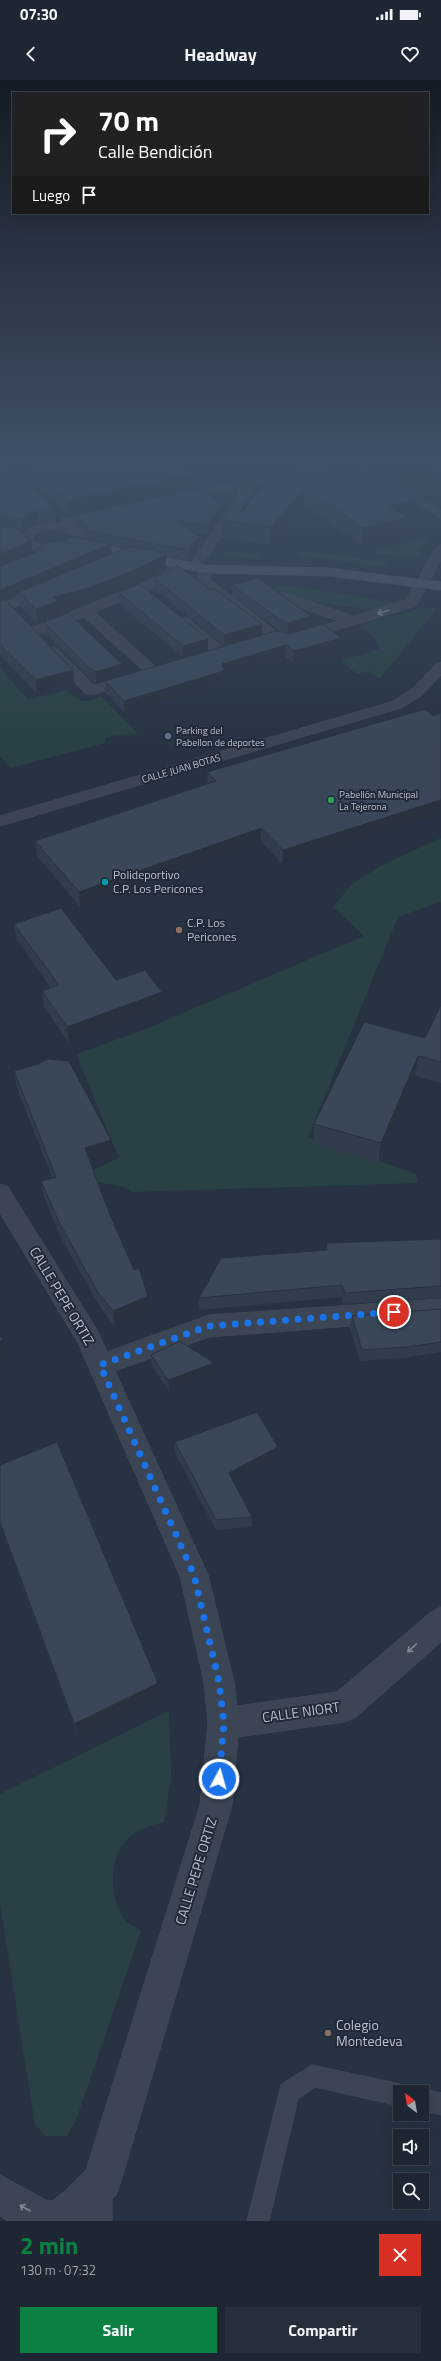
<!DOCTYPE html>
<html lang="es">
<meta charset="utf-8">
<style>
:root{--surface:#1d2632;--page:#252e3a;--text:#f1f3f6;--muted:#a0a5ac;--line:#3b434d;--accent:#0b8043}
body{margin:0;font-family:"Titillium Web",sans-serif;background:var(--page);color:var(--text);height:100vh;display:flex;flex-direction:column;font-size:15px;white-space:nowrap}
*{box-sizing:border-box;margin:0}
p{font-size:13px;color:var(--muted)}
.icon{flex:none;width:22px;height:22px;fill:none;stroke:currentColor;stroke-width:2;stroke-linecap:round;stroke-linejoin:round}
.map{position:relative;height:2141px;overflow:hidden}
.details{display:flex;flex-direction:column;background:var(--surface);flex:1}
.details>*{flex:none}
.guide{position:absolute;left:12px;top:12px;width:417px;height:122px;border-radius:0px;box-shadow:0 4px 16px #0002,0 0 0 1px var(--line);background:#202124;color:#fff;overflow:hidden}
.needle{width:26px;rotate:329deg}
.fabs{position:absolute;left:393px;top:2005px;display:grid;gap:8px}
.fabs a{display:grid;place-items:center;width:36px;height:36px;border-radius:0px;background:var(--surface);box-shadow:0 4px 16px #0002,0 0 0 1px var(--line);font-size:20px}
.pin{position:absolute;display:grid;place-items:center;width:34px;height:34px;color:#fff;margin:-17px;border:2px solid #fff;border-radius:50%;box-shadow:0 1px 4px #0007}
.me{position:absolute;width:44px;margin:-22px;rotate:6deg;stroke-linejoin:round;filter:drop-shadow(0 0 3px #0008)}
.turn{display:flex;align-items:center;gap:14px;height:84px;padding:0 20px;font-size:18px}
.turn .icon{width:52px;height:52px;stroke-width:2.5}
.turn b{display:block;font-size:28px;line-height:34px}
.then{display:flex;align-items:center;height:38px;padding:0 20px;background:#0003;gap:8px;font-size:15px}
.round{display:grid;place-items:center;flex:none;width:42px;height:42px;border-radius:0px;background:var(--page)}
.overview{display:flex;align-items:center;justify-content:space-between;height:68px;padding:0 20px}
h1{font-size:24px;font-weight:700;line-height:30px;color:var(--accent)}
.action{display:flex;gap:8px;margin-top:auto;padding:8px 20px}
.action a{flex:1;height:46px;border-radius:0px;background:var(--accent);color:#fff;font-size:16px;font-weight:700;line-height:46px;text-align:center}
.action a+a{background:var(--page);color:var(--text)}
.status{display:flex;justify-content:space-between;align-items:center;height:28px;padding:0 20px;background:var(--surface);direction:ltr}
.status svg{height:11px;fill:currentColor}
header{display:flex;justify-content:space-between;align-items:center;height:52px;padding:0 20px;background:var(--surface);font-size:18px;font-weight:700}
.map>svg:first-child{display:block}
</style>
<div class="status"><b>07:30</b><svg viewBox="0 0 49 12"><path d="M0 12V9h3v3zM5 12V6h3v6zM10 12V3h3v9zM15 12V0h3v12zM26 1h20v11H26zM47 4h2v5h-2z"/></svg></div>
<header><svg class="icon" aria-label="back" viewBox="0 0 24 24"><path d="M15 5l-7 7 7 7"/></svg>Headway<svg class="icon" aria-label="heart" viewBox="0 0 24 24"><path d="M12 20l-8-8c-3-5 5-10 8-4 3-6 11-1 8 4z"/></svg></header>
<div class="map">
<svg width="441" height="2141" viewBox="0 0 441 2141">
<rect width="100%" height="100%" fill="#273343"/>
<!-- green -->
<path fill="#294144" d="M244,373H324L331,377L328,380L242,398L237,394Z
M359,373H411L441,396V425L379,388L381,387Z
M427,457L429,458L418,476L413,478L370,472Z
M226,470L262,476L258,480L221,475Z
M301,470L388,482L384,487L297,475Z
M286,505L396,523L379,529L370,530L306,520L267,508Z
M419,527L436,529L380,599L369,591L357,594L341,581L379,569L378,562L362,547C379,533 402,539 419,527Z
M0,588L28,620L66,610C82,624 83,623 101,616L138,653C127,655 117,654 106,658L105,663L10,688L0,676Z
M441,758V822L398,837L308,1057L416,1094L418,1103L132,1112L124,1107L76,1098L119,1078L76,974L138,952L364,856L333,827L352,804L384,784Z
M169,1631L171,1696L164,1742C148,1746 134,1750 124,1763C108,1782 109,1825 128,1843C132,1846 137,1848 141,1851L76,2040L67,2056H46L35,2045L0,1824V1714Z"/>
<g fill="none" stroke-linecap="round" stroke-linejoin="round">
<!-- lane casing -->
<g stroke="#454e5c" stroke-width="1">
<path id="lane" d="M312,1985L400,2004L408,2007L410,2012H400V2026L315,2007L298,2019L269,2141H247L281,2005Z
M422,2008L441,2013V2035L422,2030V2012H414Z
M101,2102L109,2105L112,2113V2141H90V2113L93,2105Z"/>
</g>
<!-- street casing -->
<g stroke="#454e5c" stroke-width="1">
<path id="street" d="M338,373H350L359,378L441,430V439L353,384L252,405L251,413L201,486H210L211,489L210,499L283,557L281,560H271L214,518L197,500L198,490H189L188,487L239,413L240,408L176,422L170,418L176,414L345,379Z
M412,373H423L441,386V394Z
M0,377L4,378L30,402L32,404L30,406H22L0,386Z
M104,430L108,431L110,434L108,437L70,445L80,448L87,456C82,478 31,478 20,461L25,450L44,443H61L62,439ZM46,450L65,451L75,456C67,469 43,468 33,460L34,455Z
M441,465V480L416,526L304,560H294L292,557L294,554L339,541L276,519L274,516L276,513H286L353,536L406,520L435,469Z
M178,481L184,485L173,499L95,532L158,589L160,592L158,595H148L84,537L39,555H29L27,552L29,549L138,505L163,493L173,482Z
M48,505L55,509L53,512L0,533V524Z
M184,538L189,539L227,570L229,573L227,576H217L179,545L177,542L179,539Z
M52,567L57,568L94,605L133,594L140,598L138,601L96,614H86L47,574L45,571L47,568Z
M441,583V595L421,616L401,628L0,746V736L391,622L411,610L436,584Z
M0,1104L8,1107L97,1250L107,1272L209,1235L441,1219V1239L209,1257L115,1291L208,1495L234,1602L237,1626L337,1612L431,1532L441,1527V1562L355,1638L344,1642L238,1657L232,1725L121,2101L116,2115L90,2141H8L0,2136V2095L46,2120L52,2121L65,2111L86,2090L200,1725L208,1643L204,1602L180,1496L78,1263L0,1133Z"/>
</g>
<!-- secondary casing -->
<g stroke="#454e5c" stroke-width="1">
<path id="secondary" d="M81,461L205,485L329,488L441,502V510L329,496L205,493L77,468L75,465Z"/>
</g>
<!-- lane -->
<use href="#lane" fill="#3b4553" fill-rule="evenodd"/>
<!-- street -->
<use href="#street" fill="#3b4553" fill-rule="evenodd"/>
<!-- secondary -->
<use href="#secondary" fill="#495466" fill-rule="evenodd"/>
</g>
<!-- wall -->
<path fill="#313d4d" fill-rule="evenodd" d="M20,376L237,378L184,389L191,410L69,436L22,392Z
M0,384L55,429L56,442L39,443L23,451H20L32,472L30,475L86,459V453L76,445L75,435H222L208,455L196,453L200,457V467L189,480L166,476V487L162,492L137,504L93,522L59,531V535L37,544L21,527L19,515L6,521L73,590L74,604L37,614L0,575ZM111,465L125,468L112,474Z
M329,387L337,393L417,419L416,437L407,439L405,455L362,465L304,425L271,465L222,458V440L241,432Z
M154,498L262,555L281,552L232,516V505L310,547L295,552L340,569L293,583L285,577L224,595V602L125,633L106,613L105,601L96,604L90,599L46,554L44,542L122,596L224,566L155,509Z
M118,512L208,559V570L183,577L119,524Z
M425,629L282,784L261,762L80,827L37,776L35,761L208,704L207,692Z
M14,844L116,900L162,912L163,928L69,963L44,927L42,911L51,908L17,860Z
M441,925V1003L415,996L378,1083L313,1064L314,1044L425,958Z
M14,991L111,1060L112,1077L91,1083L110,1135L150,1232L115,1247L100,1227L61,1158L44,1117L41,1101L52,1098L17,1008Z
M441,1159V1218L343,1224L341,1217L199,1230V1218L325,1170L326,1163Z
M441,1229V1272L404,1278L360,1281L350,1248L352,1236Z
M151,1275L214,1283V1294L169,1311L152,1287Z
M175,1362L278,1367L277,1378L233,1401L252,1437V1447L216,1450L175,1373Z
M0,1385L160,1617L78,1657L0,1444Z"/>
<!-- shaded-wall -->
<path fill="#28323e" d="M186,373H237V378L168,392L167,376Z
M329,380L328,397L325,385Z
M191,394V410L69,436L68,420Z
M305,408L304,425L271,465V447Z
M417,419L416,437L407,439L405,455L362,465L363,448L389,426Z
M222,425V435L208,455V445Z
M38,430L39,443L23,451L21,439Z
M200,457V467L189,480L188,470Z
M31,459L32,472L28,477L0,488V474Z
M111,464L112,476L19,512V515L0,523V510Z
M166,473V487L162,492L137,504L93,522L59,531V535L37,544L36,529L54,517Z
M311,536L310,547L288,554V543Z
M262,544V555L224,566V555Z
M341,558L340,569L293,583L294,571Z
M208,559V570L183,577V566Z
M286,565L285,577L224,595V602L125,633L124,621L222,584Z
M122,584V596L96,604V592Z
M73,590L74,604L37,614L36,600Z
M441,720V734L282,784L283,770Z
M261,748V762L80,827L79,812Z
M162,912L163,928L69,963L67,947Z
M418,976L415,996L378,1083L381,1063Z
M111,1060L112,1077L87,1084L85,1068Z
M148,1216L150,1232L115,1247L113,1231Z
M3,1260L7,1277L0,1280V1262Z
M214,1283V1294L169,1311L168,1300Z
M278,1367L277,1378L229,1403V1393Z
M158,1603L160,1617L78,1657L74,1644Z"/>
<!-- building -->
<path fill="#394759" stroke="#28323e" d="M42,373H186L167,376L191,394L68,420L20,376Z
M329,380L325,385L337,393L365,387L417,419L389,426L407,438L363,448L305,408L271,447L222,440L233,425L241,432L278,391Z
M0,384H4L55,429L38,430L21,439L0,436Z
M201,408L222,425L208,445L178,441L200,457L188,470L86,451L87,445L75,435Z
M0,446L18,449L24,456L31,459L27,464L0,474Z
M73,457L111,464L0,510V486L36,473L46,462L60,461Z
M131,466L166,473L162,477L137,489L92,507L54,517L58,521L36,529L19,512Z
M177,485L211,510L215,509L262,544L224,555L154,498L173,489Z
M258,498L311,536L288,543L282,541L232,505Z
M140,504L208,559L183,566L118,512Z
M5,520L73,590L36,600L0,564V521Z
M68,533L122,584L96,592L89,588L44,542Z
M323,544L341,558L294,571L286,565L222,584L224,591L124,621L105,601L276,551L289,554Z
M425,629L433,636L441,633V720L283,770L261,748L79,812L35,761L216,701L207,692Z
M61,828L116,900L145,890L162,912L67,947L42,911L59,905L14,844Z
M441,925V982L418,976L381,1063L314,1044L364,942L425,958Z
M48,979L69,981L111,1060L85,1068L110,1135L134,1190L139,1188L148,1216L113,1231L97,1211L59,1142L41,1101L56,1097L14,991L38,984Z
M441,1159V1206L345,1213L342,1205L199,1218L221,1178L327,1170L326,1163Z
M441,1229V1262L407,1267L362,1270L352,1236Z
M0,1253L3,1260L0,1262Z
M180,1261L214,1283L168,1300L151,1275Z
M257,1332L278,1367L229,1393L252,1437L216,1440L175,1362Z
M57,1362L158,1603L74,1644L0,1442V1385Z"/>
<!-- one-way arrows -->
<defs><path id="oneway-shaft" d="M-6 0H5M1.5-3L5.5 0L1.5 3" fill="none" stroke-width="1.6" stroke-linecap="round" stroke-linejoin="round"/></defs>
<g stroke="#808996">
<use href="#oneway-shaft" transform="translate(383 532) rotate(163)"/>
<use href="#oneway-shaft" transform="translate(412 1568) rotate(138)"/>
<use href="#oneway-shaft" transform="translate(25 2128) rotate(-150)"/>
</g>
<!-- sky -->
<linearGradient id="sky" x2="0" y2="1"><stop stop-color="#151c25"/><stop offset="0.56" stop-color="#415066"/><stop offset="1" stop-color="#415066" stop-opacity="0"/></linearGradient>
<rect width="441" height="672" fill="url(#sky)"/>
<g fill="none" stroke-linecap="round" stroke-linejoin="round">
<!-- route -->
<path stroke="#1a73e8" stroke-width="7" stroke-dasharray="0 12.6" d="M219,1699L224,1643L219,1602L194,1495L100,1285L209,1246L394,1232"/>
</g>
<!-- markers -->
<circle fill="#5c6f8a" stroke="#202a38" stroke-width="1.5" cx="168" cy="656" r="4"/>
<circle fill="#2e9e5b" stroke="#202a38" stroke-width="1.5" cx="331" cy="720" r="4"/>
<circle fill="#0f9aa8" stroke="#202a38" stroke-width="1.5" cx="105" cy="802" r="4"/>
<g fill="#8d6e63" stroke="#202a38" stroke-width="1.5">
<circle cx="179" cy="850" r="4"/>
<circle cx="328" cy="1953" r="4"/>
</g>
<g text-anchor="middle" stroke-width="4" stroke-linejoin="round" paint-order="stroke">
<!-- far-poi labels -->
<g font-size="10" fill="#b9c0cd" stroke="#202a38" text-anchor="start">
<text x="176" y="654">Parking del<tspan x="176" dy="12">Pabellon de deportes</tspan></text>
<text x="339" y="718">Pabellón Municipal<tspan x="339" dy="12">La Tejerona</tspan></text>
</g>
<!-- far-street labels -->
<g font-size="10" fill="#b9c0cd" stroke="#202a38">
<text transform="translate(181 688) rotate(-16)" y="4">CALLE JUAN BOTAS</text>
</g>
<!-- poi labels -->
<g font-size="12" fill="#b9c0cd" stroke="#202a38" text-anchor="start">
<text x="113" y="799">Polideportivo<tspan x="113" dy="14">C.P. Los Pericones</tspan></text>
<text x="187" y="847">C.P. Los<tspan x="187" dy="14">Pericones</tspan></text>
</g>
<!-- near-street labels -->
<g font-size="14" fill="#b9c0cd" stroke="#202a38">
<text transform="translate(62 1216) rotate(59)" y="5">CALLE PEPE ORTIZ</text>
<text transform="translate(301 1632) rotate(-8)" y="5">CALLE NIORT</text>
<text transform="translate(196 1791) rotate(-73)" y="5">CALLE PEPE ORTIZ</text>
</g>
<!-- near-poi labels -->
<g font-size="14" fill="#b9c0cd" stroke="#202a38" text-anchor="start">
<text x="336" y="1950">Colegio<tspan x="336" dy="16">Montedeva</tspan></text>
</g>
</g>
</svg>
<div class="fabs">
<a><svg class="needle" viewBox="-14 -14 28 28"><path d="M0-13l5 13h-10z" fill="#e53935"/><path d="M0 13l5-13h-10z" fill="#a0a5ac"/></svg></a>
<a><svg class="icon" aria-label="sound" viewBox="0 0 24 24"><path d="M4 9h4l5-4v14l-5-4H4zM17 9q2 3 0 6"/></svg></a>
<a><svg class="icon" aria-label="search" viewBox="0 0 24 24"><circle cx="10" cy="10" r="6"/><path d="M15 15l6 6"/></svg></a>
</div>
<div class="pin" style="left:394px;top:1232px;background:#d93025"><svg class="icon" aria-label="arrive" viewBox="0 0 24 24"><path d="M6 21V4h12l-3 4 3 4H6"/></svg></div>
<svg class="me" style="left:219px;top:1699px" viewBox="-20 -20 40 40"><circle r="17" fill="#1a73e8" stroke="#fff" stroke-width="3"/><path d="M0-11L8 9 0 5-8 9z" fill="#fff"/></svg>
<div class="guide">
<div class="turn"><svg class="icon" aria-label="right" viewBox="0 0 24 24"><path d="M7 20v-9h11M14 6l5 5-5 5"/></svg><div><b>70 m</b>Calle Bendición</div></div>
<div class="then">Luego<svg class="icon" aria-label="arrive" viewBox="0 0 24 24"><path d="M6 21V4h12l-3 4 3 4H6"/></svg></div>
</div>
</div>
<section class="details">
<div class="overview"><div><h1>2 min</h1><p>130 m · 07:32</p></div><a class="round" style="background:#d93025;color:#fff"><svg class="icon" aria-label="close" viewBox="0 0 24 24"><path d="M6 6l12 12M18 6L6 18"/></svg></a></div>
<div class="action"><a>Salir</a><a>Compartir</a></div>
</section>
